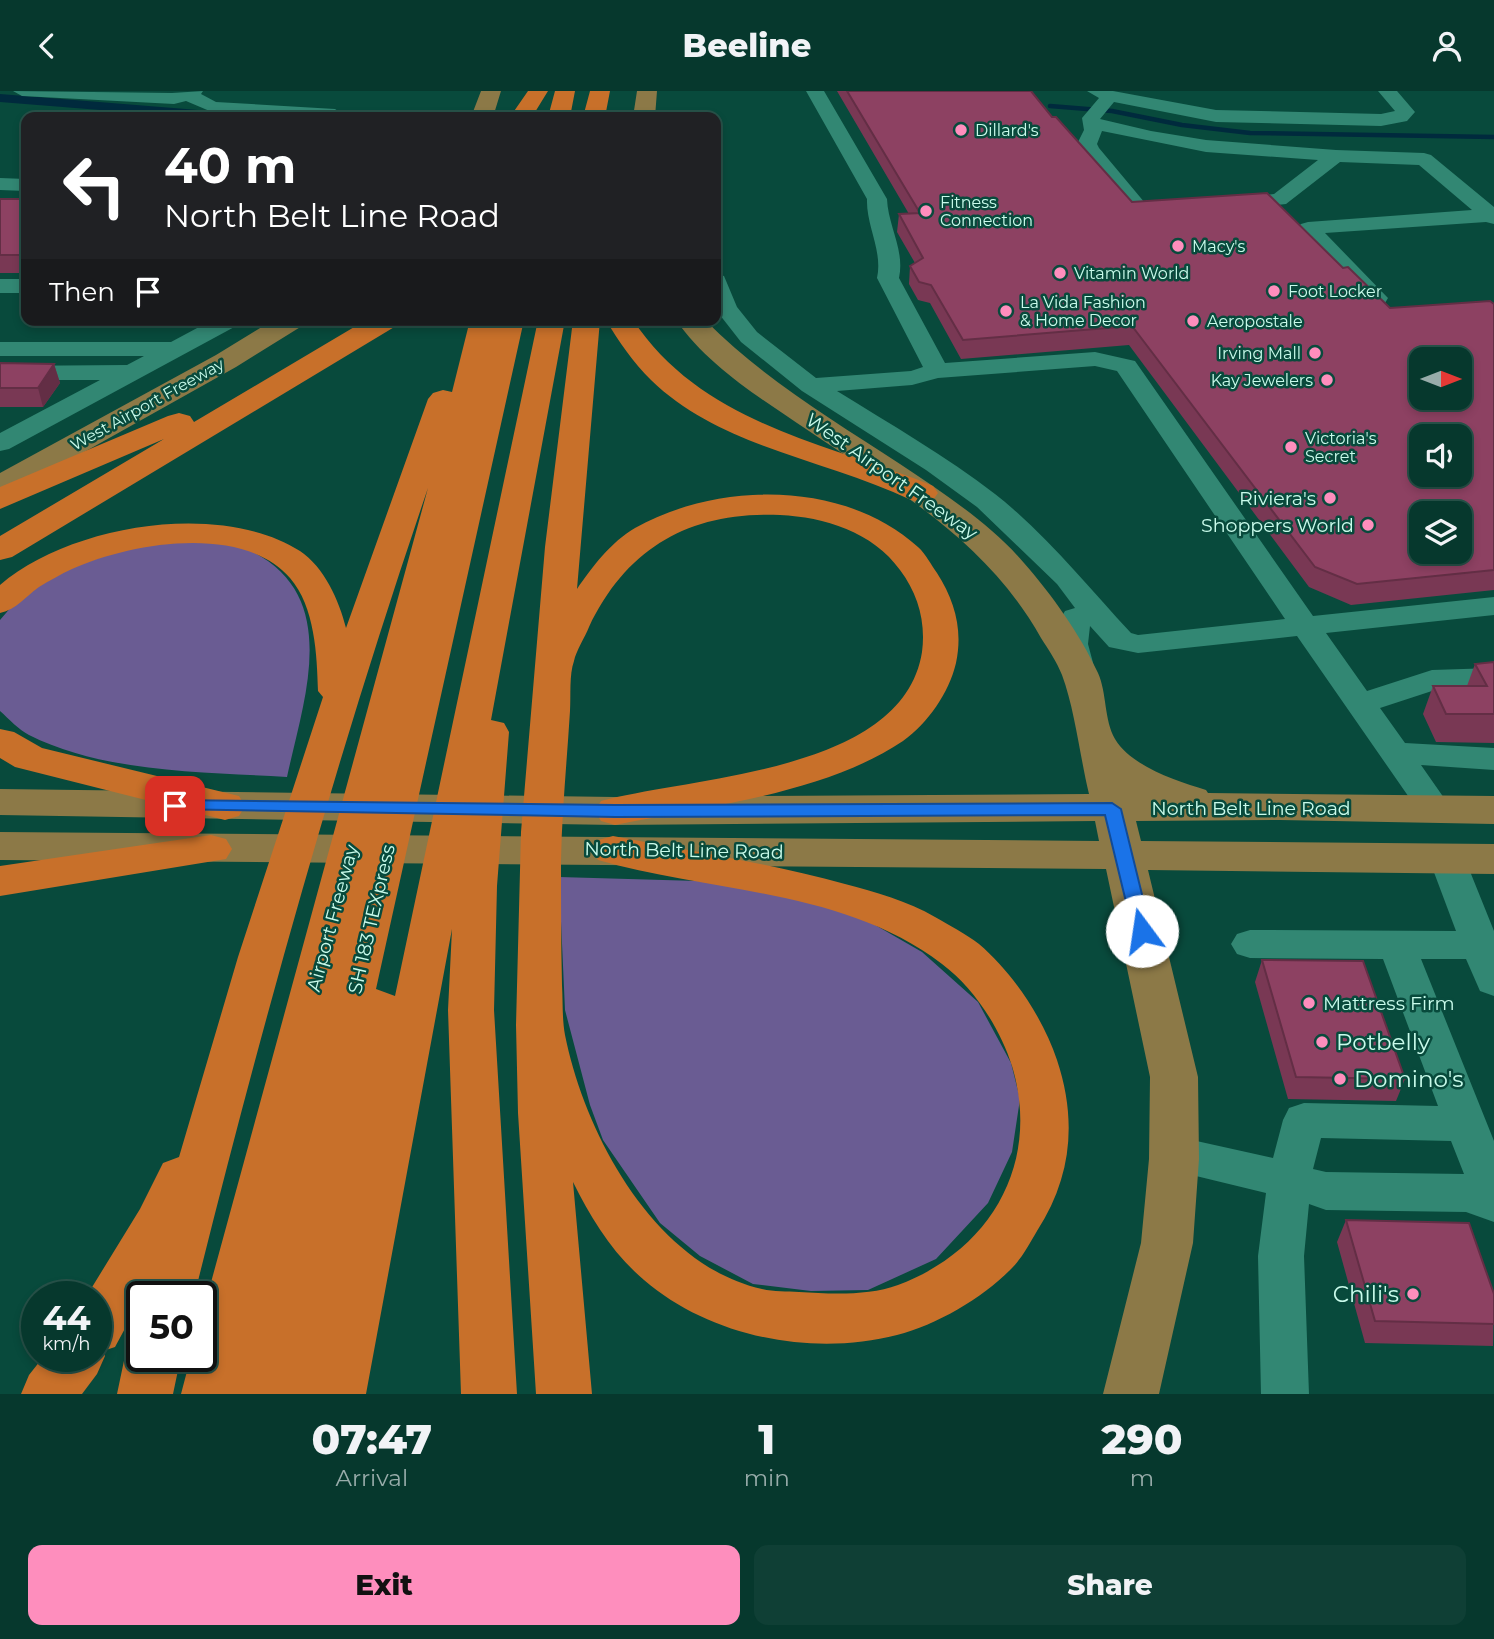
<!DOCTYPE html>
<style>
:root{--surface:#06382d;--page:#0f3f35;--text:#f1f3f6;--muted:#98acaa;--line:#275249;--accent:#fe8ebd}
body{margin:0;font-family:Montserrat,sans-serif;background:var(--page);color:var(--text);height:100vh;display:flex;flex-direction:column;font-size:26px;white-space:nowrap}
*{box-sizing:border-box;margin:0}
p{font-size:23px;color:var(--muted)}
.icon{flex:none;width:38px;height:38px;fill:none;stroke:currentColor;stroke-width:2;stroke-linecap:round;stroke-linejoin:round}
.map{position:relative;height:1303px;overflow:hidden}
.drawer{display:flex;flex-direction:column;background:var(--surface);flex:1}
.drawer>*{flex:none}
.banner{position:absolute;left:21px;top:21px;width:700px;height:214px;border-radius:14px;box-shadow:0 4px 10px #0003,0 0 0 2px var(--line);background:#202124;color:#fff;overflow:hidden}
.needle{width:46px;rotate:90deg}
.tools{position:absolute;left:1409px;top:256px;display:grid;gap:14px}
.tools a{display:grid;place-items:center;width:63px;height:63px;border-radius:14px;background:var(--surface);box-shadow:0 4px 10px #0003,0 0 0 2px var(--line);font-size:35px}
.speed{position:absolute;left:21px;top:1190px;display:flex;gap:14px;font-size:35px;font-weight:700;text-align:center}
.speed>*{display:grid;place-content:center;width:91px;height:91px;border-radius:50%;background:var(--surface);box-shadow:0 4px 10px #0003,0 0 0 2px var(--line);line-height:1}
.speed small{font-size:18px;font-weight:400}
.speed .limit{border:4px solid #111;border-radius:10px;background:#fff;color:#111}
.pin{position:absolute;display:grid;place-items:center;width:60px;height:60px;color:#fff;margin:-30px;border-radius:14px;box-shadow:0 4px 10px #0006}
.me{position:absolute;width:77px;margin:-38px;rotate:346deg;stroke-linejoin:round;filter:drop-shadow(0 0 5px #0008)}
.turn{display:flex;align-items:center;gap:24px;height:147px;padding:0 28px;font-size:32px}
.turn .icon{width:91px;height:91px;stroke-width:2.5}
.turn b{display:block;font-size:49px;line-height:60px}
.then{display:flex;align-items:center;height:66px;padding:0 28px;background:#0003;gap:14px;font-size:26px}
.eta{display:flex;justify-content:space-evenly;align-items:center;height:119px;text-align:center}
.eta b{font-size:42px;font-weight:800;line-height:49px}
.cta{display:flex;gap:14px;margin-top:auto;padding:14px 28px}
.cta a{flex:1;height:80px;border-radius:14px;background:var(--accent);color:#111;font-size:28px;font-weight:800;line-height:80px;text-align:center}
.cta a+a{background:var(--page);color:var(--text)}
header{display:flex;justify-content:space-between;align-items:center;height:91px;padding:0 28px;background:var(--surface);font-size:32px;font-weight:800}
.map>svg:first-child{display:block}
</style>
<header><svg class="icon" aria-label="back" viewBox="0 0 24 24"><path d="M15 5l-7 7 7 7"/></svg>Beeline<svg class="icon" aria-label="person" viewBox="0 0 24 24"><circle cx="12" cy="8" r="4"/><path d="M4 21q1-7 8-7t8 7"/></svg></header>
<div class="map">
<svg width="1494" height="1303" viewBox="0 0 1494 1303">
<rect width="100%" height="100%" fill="#084a3c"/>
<!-- green -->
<path fill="#6a5c93" d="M207,449C221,452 237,453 249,459C343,504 304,607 287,686C205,681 104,682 29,644C19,639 9,628 0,620V529L18,508L60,480L131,456Z
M559,786L698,790L783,801L863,827L922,861L978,911L1011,972L1020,1008L1012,1061L988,1112L936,1168L868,1199L811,1200L753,1193L700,1165L660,1132L603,1049L590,1014L565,919Z"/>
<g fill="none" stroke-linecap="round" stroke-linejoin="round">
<!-- stream -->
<path stroke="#002a3d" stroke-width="4.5" d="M1050,15L1112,20L1182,34L1250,42L1494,46"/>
<!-- canal -->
<path fill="#002a3d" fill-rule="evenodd" d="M0,3L235,22L242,26H188L0,11Z"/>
<!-- minor -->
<path fill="#328773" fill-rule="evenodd" d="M13,0L172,2L203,0L201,3L216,11L335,18L344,24L343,26H285L212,21L186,10L174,13L22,5Z
M806,0H824L887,108C888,135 905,159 899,187L945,272L1095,261L1135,270L1313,525L1494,506V524L1326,542L1367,600L1432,579L1494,577V597L1435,599L1380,617L1405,652L1494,657V679L1421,674L1451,717L1446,725L1434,729L1422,725L1297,545L1138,562L1109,556L1090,535L1088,553L1096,583L1091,590L1080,593L1069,590C1057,572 1053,538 1065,520L1075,517L1057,493L977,416L926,379L802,300L741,251L716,219V183L724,185L737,216L757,241L816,287L911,280L923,276L877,187C883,160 866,135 867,108ZM1095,275L1117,280L1285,528L1138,544L1131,542C1087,495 1046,443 995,403C946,365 890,333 837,300L912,294L938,287Z
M1087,0H1113L1216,19L1381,23L1395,20L1378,0H1397L1415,21L1407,30L1381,35L1216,31L1114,11L1100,28L1151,40L1206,49L1336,59L1424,62L1431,64L1494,116V133L1486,131L1325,142L1388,207L1385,212H1369L1297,137L1301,133L1308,131L1472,119L1419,74L1340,71L1286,113L1231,119L1224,117L1221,113L1224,109L1274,103L1318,69L1206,61L1102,40L1097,53L1099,57L1145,112H1181L1184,116L1181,120C1167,124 1147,127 1133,123L1077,53L1084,39L1082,27L1099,7Z
M0,87L26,88V100L0,99Z
M0,188H26V202H0Z
M212,229H241L238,234L9,358L0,360V342L100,289H0V275L127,274L144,265H0V251H171Z
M1447,755L1460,759L1465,768L1494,840V905L1480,900L1466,868H1421L1494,1050V1131L1466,1121L1326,1119L1309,1113L1304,1165L1309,1303H1261L1258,1165L1266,1102L1159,1076L1153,1063L1159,1050L1174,1045L1273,1067L1283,1029L1289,1017L1304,1012L1438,1015L1383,868L1250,867L1237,863L1231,853L1237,843L1250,839L1456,840L1429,768L1434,759ZM1321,1047L1451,1050L1464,1083L1326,1081L1313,1078Z"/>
<!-- major -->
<path fill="#8c7947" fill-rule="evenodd" d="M481,0H501L493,26H471Z
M637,0H657L655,26H633Z
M273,229H305L302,235L236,276L11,402L0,404V382L216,264Z
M676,229H705C765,289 830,327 900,373C943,402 990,432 1024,472C1052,504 1080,543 1098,582C1107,602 1104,629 1115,648C1132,676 1177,690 1206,699L1208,702L1494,705V733L1280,729L1136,730L1141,750L1494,753V783L1148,779L1198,986L1199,1068L1193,1152L1159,1303H1103L1141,1152L1149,1068L1150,986L1106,778L0,769V741L1099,750L1095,730L615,734L0,724V698L615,706L1089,703C1080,666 1075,619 1062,584C1057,571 1048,558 1041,547C986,449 896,399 806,338C760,307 708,275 676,229Z"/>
<!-- highway -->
<path fill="#c8702a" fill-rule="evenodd" d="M528,0H548L532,26H510Z
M555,0H575L570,26H548Z
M590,0H610L605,26H583Z
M366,229H399L396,235L12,466L0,469V445L164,348L0,418V396L168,325L179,322L190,325L194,331Z
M470,229H524L376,898L395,905L538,229H565L491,629L504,632L509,641L497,795L494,919L517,1303H461L448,919L452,838L366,1303H181L191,1265H201V1228L428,397C337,663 262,933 194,1206H142L115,1256L103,1260L105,1265L97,1283L82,1303H21L29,1284L44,1265H96V1206H86L140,1118L163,1072L179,1066L238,866L323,606L318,600C317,564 315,516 290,487C242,432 130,452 72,478C61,483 49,490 39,496C25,506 17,518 0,522V494C70,434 219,409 300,460C324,476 339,509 346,537L428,308L433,302L443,299L452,301Z
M573,229H600L577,498C592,476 611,451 635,437C719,390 844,389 918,456C926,463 931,474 937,482C955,510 963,539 956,572C949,602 928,632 903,650C824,703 707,715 615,734L601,730L595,720L601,710C693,685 903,682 922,561C926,531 918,503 900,479C873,441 824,426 780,424C691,420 627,456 589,536C585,546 576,560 574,570C569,584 571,604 570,620C567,669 562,719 561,769C561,811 561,853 562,894C563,911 562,928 565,944C585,1044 655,1174 762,1198C774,1201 787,1200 799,1201C831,1203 868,1205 898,1194C992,1159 1041,1071 1012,975C1000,937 974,897 942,873C844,798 713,802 598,769L592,759L598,749L613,745C690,760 769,772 845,793C875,801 908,810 935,826C949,834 966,843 979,853C1013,882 1043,927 1057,969C1077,1029 1072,1086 1037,1140C1030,1152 1022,1167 1012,1177C984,1206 937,1234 897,1244C812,1266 710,1246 644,1189C612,1162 591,1127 573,1091L592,1303H536L518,1022L516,934L521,741L545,456Z
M606,229H633C699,328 812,349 916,388L933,395L938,402L933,409L922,412L911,409C826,368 721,357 651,289C633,271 619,251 606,229Z
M0,638L14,641L42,657L239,705L245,715L239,725L225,729L15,676L0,667Z
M211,744L226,748L232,758L226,768L0,805V775Z
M142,1244V1265H181L173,1303H117L125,1265L133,1247Z"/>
</g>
<!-- wall -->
<path fill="#793854" d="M837,0H1031L1052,26L1132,111L1343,177L1390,217L1494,213V499L1351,514L1309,496L1129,254L961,268L930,212L918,209L909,193L910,175L915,172L897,141L899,123H909Z
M0,108H26V182H0Z
M0,272L54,273L60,292L43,316H0Z
M1494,571V652L1436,651L1423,623L1433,595H1467L1475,573Z
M1262,869L1405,988L1396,1010L1288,1008L1255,891Z
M1346,1129L1494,1203L1493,1255L1365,1252L1337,1151Z"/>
<!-- shaded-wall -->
<path fill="#632e45" d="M54,273L60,292L43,316L38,297Z"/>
<!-- building -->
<path fill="#8d4162" stroke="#632e45" stroke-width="2" fill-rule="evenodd" d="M847,0H1031L1052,26H1056L1132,111L1267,102L1343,177L1348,176L1390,217L1490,210L1494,213V479L1357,493L1315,476L1132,235L963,249L931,194L919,191L910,175L923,167L899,123L920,122ZM1421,268H1460V306H1421ZM1421,345H1460V383H1421ZM1421,422H1460V460H1421Z
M0,108H26V164H0Z
M0,272L54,273L38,297H0Z
M1494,571V623H1446L1433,595H1487L1475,573Z
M1262,869L1363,870L1405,988L1296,986Z
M1346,1129L1469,1132L1494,1203V1233L1375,1230Z"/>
<!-- route -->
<path fill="#1a73e8" stroke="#114b97" stroke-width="2" d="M175,709L615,714L1112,712L1121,718L1151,840L1148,845H1135L1133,840L1105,724L615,726L169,718L167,715L169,711Z"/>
<!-- markers -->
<g fill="#fe8ebd" stroke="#084a3c" stroke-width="2.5">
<circle cx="961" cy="39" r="7"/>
<circle cx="926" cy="120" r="7"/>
<circle cx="1178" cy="155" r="7"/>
<circle cx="1060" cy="182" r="7"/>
<circle cx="1274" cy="200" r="7"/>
<circle cx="1006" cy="220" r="7"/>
<circle cx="1193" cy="230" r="7"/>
<circle cx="1315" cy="262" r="7"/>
<circle cx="1327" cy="289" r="7"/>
<circle cx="1291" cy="356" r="7"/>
<circle cx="1330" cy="407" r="7"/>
<circle cx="1368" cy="434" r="7"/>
<circle cx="1309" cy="912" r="7"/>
<circle cx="1322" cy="951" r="7"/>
<circle cx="1340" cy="988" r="7"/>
<circle cx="1413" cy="1203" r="7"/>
</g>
<g text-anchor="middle" stroke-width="5" stroke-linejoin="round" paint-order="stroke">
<!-- far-poi labels -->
<g font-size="16" fill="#c9fbeb" stroke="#084a3c" text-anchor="start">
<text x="975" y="45">Dillard's</text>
<text x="940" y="117">Fitness<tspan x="940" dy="18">Connection</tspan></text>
<text x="1192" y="161">Macy's</text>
<text x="1074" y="188">Vitamin World</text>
<text x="1288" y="206">Foot Locker</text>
<text x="1020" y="217">La Vida Fashion<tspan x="1020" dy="18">&amp; Home Decor</tspan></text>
<text x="1207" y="236">Aeropostale</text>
<text x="1301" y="268" text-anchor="end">Irving Mall</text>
<text x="1313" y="295" text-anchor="end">Kay Jewelers</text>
<text x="1305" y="353">Victoria's<tspan x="1305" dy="18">Secret</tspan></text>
</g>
<!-- far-street labels -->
<g font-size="16" fill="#c9fbeb" stroke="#084a3c">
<text transform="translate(147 313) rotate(-29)" y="6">West Airport Freeway</text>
</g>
<!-- street labels -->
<g font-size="19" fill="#c9fbeb" stroke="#084a3c">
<text transform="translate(892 385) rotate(35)" y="7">West Airport Freeway</text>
<text x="1251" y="724">North Belt Line Road</text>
<text transform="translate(684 759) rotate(1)" y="7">North Belt Line Road</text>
<text transform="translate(332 827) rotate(-75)" y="7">Airport Freeway</text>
<text transform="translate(371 828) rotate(-77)" y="7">SH 183 TEXpress</text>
</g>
<!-- poi labels -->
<g font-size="19" fill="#c9fbeb" stroke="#084a3c" text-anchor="end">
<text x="1316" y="414">Riviera's</text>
<text x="1354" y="441">Shoppers World</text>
<text x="1323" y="919" text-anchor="start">Mattress Firm</text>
</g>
<!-- near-poi labels -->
<g font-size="23" fill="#c9fbeb" stroke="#084a3c" text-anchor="start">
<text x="1336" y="959">Potbelly</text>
<text x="1354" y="996">Domino's</text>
<text x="1399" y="1211" text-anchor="end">Chili's</text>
</g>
</g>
</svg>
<div class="tools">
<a><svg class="needle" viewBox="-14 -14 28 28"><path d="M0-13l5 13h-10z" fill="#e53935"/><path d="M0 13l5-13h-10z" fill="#98acaa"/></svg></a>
<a><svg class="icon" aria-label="sound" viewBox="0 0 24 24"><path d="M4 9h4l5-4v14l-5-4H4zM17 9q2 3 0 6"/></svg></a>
<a><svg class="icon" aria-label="layers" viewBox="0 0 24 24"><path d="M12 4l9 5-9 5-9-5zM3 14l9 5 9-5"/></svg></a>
</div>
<div class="speed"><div>44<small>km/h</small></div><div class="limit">50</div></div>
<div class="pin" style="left:175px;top:715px;background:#d93025"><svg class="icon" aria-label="arrive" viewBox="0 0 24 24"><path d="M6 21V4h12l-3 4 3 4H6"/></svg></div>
<svg class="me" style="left:1142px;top:840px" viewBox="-20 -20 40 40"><circle r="19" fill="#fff"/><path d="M0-13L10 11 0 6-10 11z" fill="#1a73e8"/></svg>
<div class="banner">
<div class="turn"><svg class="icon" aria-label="left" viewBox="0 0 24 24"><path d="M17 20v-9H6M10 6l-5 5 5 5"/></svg><div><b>40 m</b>North Belt Line Road</div></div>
<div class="then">Then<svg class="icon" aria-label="arrive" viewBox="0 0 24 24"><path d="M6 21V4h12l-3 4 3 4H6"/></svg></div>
</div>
</div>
<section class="drawer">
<div class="eta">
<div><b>07:47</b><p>Arrival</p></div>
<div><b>1</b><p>min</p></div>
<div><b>290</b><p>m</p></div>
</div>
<div class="cta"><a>Exit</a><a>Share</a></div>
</section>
